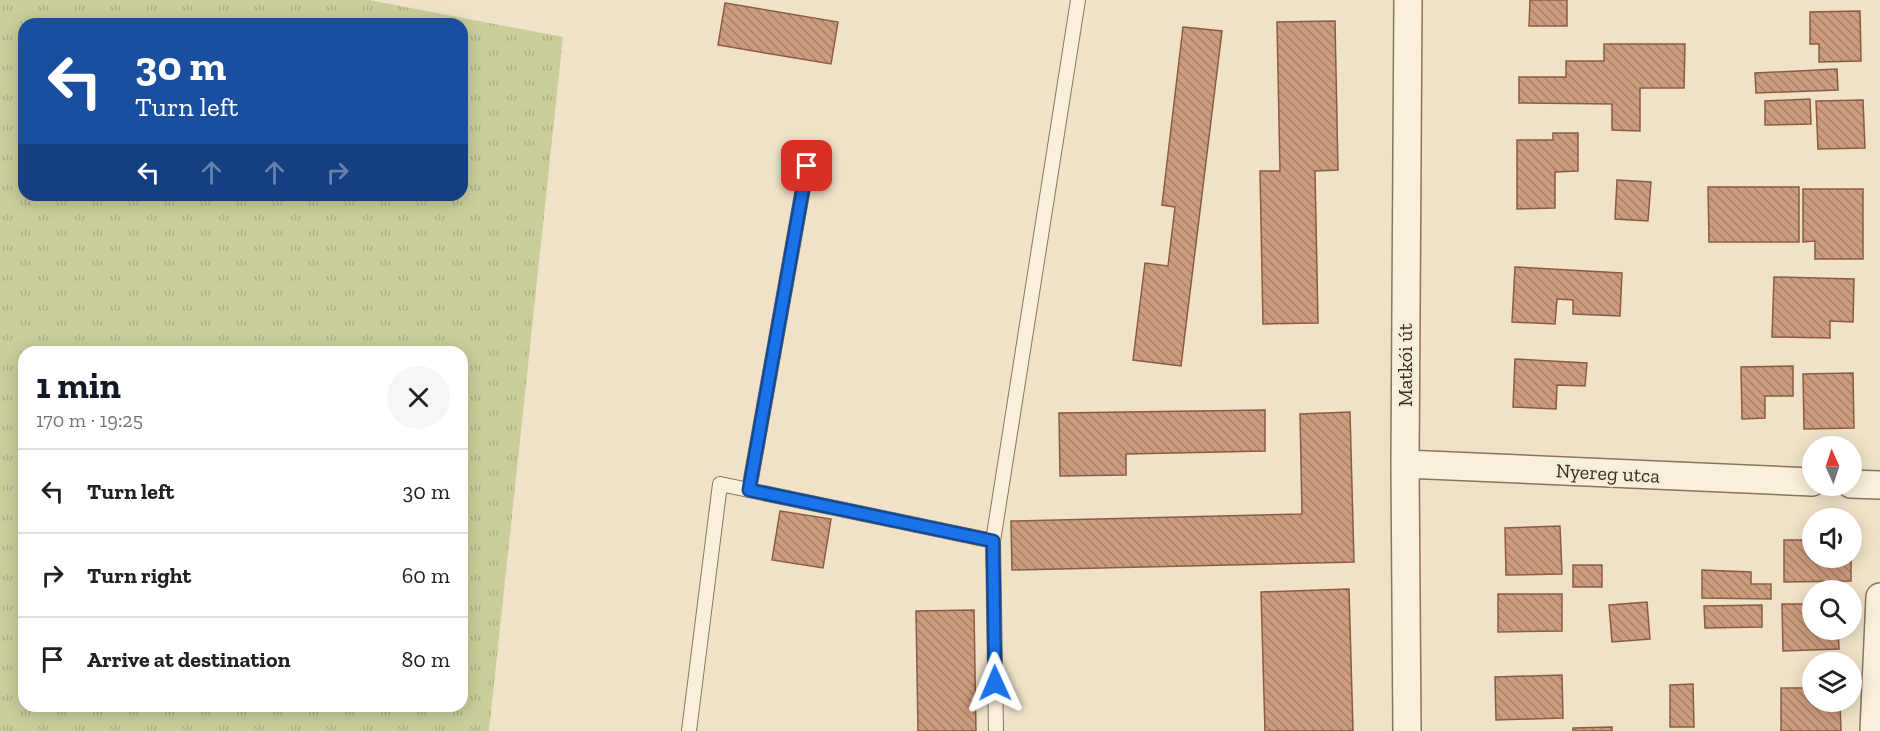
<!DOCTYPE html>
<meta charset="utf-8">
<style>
:root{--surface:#fff;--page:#f6f6f6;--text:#202124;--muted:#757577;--line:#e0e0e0;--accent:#111827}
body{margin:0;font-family:"Zilla Slab",serif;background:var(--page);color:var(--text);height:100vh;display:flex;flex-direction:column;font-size:22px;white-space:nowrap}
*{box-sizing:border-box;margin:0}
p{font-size:20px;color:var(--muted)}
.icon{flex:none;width:33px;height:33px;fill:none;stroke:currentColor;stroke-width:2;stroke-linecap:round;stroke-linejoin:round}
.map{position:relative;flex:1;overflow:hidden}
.sheet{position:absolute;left:18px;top:346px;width:450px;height:366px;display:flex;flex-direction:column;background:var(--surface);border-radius:18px;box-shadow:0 3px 15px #0003}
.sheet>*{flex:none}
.banner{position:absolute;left:18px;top:18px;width:450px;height:183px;border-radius:18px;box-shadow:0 3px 15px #0003;background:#1a4fa0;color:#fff;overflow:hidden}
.needle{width:39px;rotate:357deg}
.buttons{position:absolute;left:1802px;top:436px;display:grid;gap:12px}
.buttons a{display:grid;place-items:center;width:60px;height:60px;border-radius:50%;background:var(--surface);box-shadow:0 3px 15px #0003;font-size:30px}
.pin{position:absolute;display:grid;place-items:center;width:51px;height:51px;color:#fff;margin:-26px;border-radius:12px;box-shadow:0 3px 9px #0006}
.me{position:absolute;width:66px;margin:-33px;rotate:359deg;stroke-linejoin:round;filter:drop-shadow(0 0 4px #0008)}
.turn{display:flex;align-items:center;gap:21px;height:126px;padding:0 18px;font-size:27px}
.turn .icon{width:78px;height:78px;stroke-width:2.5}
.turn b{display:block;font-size:42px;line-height:51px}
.lanes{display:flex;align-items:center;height:57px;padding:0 18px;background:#0003;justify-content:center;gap:30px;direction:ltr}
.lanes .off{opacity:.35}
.round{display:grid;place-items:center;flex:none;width:63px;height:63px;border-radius:32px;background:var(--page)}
.overview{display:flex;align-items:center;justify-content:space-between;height:102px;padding:0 18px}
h1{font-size:36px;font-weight:700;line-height:45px;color:var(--accent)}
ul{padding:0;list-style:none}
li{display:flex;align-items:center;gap:18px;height:84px;padding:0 18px;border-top:2px solid var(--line)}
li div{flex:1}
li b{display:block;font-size:22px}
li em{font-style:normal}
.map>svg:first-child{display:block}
</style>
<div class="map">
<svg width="1880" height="731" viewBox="0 0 1880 731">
<defs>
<pattern id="grass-tufts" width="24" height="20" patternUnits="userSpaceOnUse" patternTransform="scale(1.5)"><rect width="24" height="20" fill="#cace9b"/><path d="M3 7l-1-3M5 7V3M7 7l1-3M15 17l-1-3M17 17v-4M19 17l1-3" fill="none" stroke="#aeb185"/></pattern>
<pattern id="building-back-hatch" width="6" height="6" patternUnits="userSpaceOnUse" patternTransform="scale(1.5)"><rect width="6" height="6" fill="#cd9c7d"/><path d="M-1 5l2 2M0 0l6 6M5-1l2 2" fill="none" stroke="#a88066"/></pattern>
</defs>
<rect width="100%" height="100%" fill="#efe2c8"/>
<!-- grass -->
<path fill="url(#grass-tufts)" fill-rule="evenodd" d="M0,0H369L563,37L489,731H0ZM24,24H462V195H24ZM24,352H462V706H24Z"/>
<!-- building -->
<path fill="url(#building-back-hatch)" stroke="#8b5c42" stroke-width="1.5" d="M1530,0H1567V26H1529Z
M725,3L838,22L831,64L718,45Z
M1860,11L1861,61L1819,62V44H1810V12Z
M1335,21L1338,170L1315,171L1318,323L1263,324L1260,171H1280L1277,22Z
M1183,27L1222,31L1181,366L1133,360L1145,263L1168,266L1175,207L1162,205Z
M1604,44H1685L1684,88H1640V131L1612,130V104L1519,103V77H1566V61H1604Z
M1837,69L1838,90L1756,93L1755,73Z
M1810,99L1811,124L1765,125V101Z
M1863,100L1865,148L1818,149L1816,101Z
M1553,133H1578V171L1555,172V208L1517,209V140H1553Z
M1617,180L1651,182L1648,221L1615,219Z
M1708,187H1799V242H1709Z
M1803,189H1863V259H1815V241L1803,242Z
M1515,267L1622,273L1620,316L1573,314V300L1557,299L1555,324L1512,322Z
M1774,277L1854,279L1853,322L1830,321V338L1772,337Z
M1515,359L1587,363L1585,386L1557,385L1556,409L1513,407Z
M1793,366V396H1765V418L1742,419L1741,367Z
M1853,373L1854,428L1804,429L1803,374Z
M1265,410V451L1126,454V475L1060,476L1059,413Z
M1350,412L1354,562L1012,570L1011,521L1302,514L1300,414Z
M780,511L831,519L823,568L772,560Z
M1560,526L1562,574L1506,575L1505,528Z
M1784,540H1812V558H1851V581L1784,582Z
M1573,565H1602V587H1573Z
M1702,570L1751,572V584H1771V599L1702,598Z
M1349,589L1353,731H1265L1261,592Z
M1498,594H1562V631L1498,632Z
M1647,602L1650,639L1612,642L1609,605Z
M1782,604H1812V630H1838L1839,649L1783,651Z
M1762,605V627L1705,628L1704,606Z
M974,610L976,731H918L916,611Z
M1562,675L1563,718L1496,720L1495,677Z
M1693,684L1694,727H1670V685Z
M1781,688H1812V702H1840L1841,731H1781Z
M1612,727V731H1573V728Z"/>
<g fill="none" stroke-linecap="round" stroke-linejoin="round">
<!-- lane casing -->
<g stroke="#8c745c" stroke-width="16">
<path id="lane" d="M749,490L807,166
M689,731L720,484L993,541
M996,731L993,541L1078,0"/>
</g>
<!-- street casing -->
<g stroke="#8c745c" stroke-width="30">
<path id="street" d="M1405,464L1812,482
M1851,484L1880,485
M1407,731L1405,464L1408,0
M1874,731L1880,597"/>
</g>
<!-- lane -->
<use href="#lane" stroke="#f9f0db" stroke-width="14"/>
<!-- street -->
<use href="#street" stroke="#f9f0db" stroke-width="27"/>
</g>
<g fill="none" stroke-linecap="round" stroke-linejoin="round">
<!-- route casing -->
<g stroke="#114b97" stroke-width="15">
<path id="route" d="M807,166L749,490L993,541L995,683"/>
</g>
<!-- route -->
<use href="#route" stroke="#1a73e8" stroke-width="10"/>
</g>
<g text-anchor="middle" stroke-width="5" stroke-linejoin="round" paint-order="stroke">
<!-- street labels -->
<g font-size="20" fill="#3c2d20" stroke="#f6ecd8">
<text transform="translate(1405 365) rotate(-90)" y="7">Matkói út</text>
<text transform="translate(1608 473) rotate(3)" y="7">Nyereg utca</text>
</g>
</g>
</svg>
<div class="buttons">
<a><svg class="needle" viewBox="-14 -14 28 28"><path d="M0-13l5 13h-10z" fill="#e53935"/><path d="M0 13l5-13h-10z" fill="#757577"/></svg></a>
<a><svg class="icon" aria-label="sound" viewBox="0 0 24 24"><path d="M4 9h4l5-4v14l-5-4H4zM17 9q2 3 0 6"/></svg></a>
<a><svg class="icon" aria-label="search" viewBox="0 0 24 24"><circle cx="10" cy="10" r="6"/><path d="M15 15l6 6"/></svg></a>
<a><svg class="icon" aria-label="layers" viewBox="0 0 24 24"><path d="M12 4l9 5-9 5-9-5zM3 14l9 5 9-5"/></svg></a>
</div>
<div class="pin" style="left:807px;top:166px;background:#d93025"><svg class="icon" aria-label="arrive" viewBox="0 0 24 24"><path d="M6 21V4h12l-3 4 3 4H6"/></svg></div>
<svg class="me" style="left:995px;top:683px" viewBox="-20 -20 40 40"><path d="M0-17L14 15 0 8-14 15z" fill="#1a73e8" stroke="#fff" stroke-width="4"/></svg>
<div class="banner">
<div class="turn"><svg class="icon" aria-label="left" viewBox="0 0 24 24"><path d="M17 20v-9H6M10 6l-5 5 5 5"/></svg><div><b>30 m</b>Turn left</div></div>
<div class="lanes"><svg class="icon" aria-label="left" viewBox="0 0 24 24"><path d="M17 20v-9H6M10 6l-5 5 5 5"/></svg><svg class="icon off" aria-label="ahead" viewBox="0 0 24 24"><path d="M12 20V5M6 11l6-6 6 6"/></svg><svg class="icon off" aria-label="ahead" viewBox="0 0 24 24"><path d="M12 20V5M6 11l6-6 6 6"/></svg><svg class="icon off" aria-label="right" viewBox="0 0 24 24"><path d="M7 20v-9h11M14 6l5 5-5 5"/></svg></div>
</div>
<section class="sheet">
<div class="overview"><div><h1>1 min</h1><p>170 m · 19:25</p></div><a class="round"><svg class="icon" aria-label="close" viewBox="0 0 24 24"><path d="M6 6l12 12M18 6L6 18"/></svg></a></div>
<ul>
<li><svg class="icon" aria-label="left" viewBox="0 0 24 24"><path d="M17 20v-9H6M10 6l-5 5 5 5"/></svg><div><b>Turn left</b></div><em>30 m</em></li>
<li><svg class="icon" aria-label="right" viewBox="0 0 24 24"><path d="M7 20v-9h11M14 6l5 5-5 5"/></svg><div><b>Turn right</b></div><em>60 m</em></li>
<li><svg class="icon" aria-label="arrive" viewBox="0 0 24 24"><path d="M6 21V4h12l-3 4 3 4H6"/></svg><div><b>Arrive at destination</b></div><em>80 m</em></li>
</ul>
</section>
</div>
